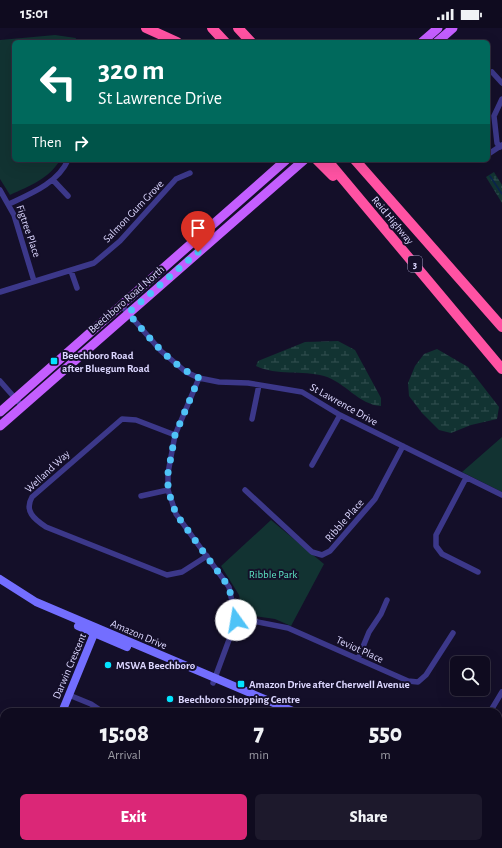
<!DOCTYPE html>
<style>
:root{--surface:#0f0b1f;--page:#1d192c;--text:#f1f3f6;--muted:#9b9ba4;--line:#2f2b3d;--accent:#db2777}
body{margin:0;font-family:"Alegreya Sans",sans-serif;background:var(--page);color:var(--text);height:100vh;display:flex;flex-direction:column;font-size:15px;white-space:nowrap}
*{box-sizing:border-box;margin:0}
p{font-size:13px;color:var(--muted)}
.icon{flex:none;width:22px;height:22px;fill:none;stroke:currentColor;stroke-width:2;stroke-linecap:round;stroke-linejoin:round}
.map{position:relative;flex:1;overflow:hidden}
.sheet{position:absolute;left:0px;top:680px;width:502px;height:140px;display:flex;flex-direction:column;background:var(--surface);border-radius:12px 12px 0 0;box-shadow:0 4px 16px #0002,0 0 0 1px var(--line)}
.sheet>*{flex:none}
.hud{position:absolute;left:12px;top:12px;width:478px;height:122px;border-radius:6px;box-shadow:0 4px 16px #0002,0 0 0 1px var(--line);background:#00695c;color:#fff;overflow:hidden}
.buttons{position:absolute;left:450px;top:628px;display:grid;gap:8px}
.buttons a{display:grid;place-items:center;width:40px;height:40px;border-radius:6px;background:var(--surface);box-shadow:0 4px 16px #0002,0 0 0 1px var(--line);font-size:20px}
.pin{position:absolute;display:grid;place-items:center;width:34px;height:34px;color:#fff;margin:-41px -17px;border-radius:50% 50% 50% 0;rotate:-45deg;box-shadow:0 0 4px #0007}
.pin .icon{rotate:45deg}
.me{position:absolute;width:44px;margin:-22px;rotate:347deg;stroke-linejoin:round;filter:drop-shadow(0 0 3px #0008)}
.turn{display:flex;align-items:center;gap:14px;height:84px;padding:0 20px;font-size:18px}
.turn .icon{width:52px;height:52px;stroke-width:2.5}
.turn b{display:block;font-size:28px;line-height:34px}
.then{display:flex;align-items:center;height:38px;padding:0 20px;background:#0003;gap:8px;font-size:15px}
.eta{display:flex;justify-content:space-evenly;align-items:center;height:68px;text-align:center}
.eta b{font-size:24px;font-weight:800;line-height:28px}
.cta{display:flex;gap:8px;margin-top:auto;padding:8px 20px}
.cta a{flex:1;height:46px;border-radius:6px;background:var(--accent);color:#fff;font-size:16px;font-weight:800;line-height:46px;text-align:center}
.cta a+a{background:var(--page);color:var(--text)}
.status{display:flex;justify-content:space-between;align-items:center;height:28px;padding:0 20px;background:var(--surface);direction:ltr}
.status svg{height:11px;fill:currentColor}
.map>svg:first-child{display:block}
</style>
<div class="status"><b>15:01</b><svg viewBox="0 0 49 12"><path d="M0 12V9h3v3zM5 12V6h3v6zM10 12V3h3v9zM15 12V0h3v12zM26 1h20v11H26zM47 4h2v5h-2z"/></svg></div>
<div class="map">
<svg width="502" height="820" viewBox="0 0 502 820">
<defs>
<pattern id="wetland-marsh" width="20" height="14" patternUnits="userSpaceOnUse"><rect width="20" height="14" fill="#123332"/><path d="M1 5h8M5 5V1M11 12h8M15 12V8" fill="none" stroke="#345051"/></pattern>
</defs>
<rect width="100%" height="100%" fill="#140f29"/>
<!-- green -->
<path fill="#123332" d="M55,7L76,10L75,14H14V132H60C49,151 29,158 10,167L0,151V12Z
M502,409V464L462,444Z
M271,492L324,536L291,598L275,591L246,587L242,582L239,567L221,538Z
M0,734L4,736V788L0,798Z
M330,816H447L443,820H334Z"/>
<!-- wetland -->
<path fill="url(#wetland-marsh)" d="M494,144L502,157V175L486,149Z
M338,313L355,322L381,370V378C359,377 345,354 324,348C302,342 277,348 256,338L258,333L305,314Z
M437,321L468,339L499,379L497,391L471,397L451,405L439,402L422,385L409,368L408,355L415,338L424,326Z"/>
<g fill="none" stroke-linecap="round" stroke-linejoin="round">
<!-- stream -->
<path stroke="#0a224d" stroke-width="1.5" d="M490,148L502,166"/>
<!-- street -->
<path stroke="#3c388a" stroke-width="5.5" d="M492,44L502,55
M500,119L497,115L494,88L502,71
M490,125L502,117
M53,152L68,168
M0,162L14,187L34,253
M9,176C30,166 58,155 68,132
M71,243L77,260
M0,264L94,235L120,213L176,151L190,145
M121,277L161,323L186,344L199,350L219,354L248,355L302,364L340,387L502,467
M199,350L175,407L168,445V462L176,486L229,559L236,593L213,655
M0,353L22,378
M252,391L259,357
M175,407L136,392L122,391L32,469C24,483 34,491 46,499L167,547L182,544L207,528
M312,437L340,387
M466,450L436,507V518L442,526L478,544
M245,462L312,524L322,527L330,523L375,471L403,418
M141,468L168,462
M236,593L248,592L288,600L408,653L418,654L426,647L453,605
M358,631L369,604L381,586L387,572
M69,667L91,676L103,684
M490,684L502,664
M498,699L502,702
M0,714L4,716
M121,816L126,820
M220,816L223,820
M323,816L327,820
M304,820L309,816"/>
<!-- secondary -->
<path stroke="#736eff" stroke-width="8" d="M0,551L36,574L295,684
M78,598L127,619
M62,684L96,601
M498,798L502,802
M4,820L6,816"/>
<!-- primary -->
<path stroke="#c45eff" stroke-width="9" d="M422,14L438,0
M437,14L453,0
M0,384L286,132
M0,398L304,132"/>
<!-- highway -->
<path stroke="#ff52a3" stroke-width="10" d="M146,0L177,14
M212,0L225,14
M238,0L251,14
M317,132L333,148
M327,132L502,341
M355,132L502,299"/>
</g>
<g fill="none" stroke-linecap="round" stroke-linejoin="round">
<!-- route -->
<path stroke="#4fc3f7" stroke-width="7" stroke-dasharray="0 12.6" d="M198,224L128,285C150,310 169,336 199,350L175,407L168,445V462L176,486L229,559L236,592"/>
</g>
<!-- markers -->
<g fill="#03e4ff" stroke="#140f29" stroke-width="1.5">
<rect x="50" y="329" width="8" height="8" rx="2"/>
<circle cx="108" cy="637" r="4"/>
<rect x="237" y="652" width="8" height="8" rx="2"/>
<circle cx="170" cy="671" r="4"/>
</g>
<g text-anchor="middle" stroke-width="4" stroke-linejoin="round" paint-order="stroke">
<!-- shield labels -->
<rect fill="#140f29" stroke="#a09bbf" stroke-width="1" x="408" y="228" width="14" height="16" rx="3"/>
<g font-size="10" font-weight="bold" fill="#dcd7ff">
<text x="415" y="240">3</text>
</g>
<!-- street labels -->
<g font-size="11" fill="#dcd7ff" stroke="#140f29">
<text transform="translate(133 183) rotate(-46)" y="4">Salmon Gum Grove</text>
<text transform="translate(393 192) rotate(50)" y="4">Reid Highway</text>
<text transform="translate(29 203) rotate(71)" y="4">Figtree Place</text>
<text transform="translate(126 271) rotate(-41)" y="4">Beechboro Road North</text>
<text transform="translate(344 376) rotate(29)" y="4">St Lawrence Drive</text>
<text transform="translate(47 443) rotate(-43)" y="4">Welland Way</text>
<text transform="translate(344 492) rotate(-49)" y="4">Ribble Place</text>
<text transform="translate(139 606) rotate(23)" y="4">Amazon Drive</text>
<text transform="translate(360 621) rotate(24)" y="4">Teviot Place</text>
<text transform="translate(69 638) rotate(-67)" y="4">Darwin Crescent</text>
</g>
<!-- poi labels -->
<g font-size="11" font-weight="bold" fill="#dcd7ff" stroke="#140f29" text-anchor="start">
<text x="62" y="331">Beechboro Road<tspan x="62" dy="13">after Bluegum Road</tspan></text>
<text x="116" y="641">MSWA Beechboro</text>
<text x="249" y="660">Amazon Drive after Cherwell Avenue</text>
<text x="178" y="675">Beechboro Shopping Centre</text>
</g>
<!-- park labels -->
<g font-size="11" fill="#5ce5c4" stroke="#140f29">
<text x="273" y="550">Ribble Park</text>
</g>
</g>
</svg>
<div class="buttons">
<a><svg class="icon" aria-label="search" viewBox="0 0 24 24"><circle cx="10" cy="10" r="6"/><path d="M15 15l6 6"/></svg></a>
</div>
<div class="pin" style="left:198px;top:224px;background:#d93025"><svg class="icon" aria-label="arrive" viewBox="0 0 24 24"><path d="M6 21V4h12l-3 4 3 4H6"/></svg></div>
<svg class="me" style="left:236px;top:592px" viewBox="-20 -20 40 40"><circle r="19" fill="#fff"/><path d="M0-13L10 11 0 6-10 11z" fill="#4fc3f7"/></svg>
<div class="hud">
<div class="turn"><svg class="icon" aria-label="left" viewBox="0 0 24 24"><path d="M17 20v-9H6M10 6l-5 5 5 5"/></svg><div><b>320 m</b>St Lawrence Drive</div></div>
<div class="then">Then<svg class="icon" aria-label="right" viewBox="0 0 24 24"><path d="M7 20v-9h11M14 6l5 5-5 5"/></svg></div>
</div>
<section class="sheet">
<div class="eta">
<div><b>15:08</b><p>Arrival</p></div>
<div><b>7</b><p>min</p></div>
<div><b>550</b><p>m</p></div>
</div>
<div class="cta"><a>Exit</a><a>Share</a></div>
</section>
</div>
